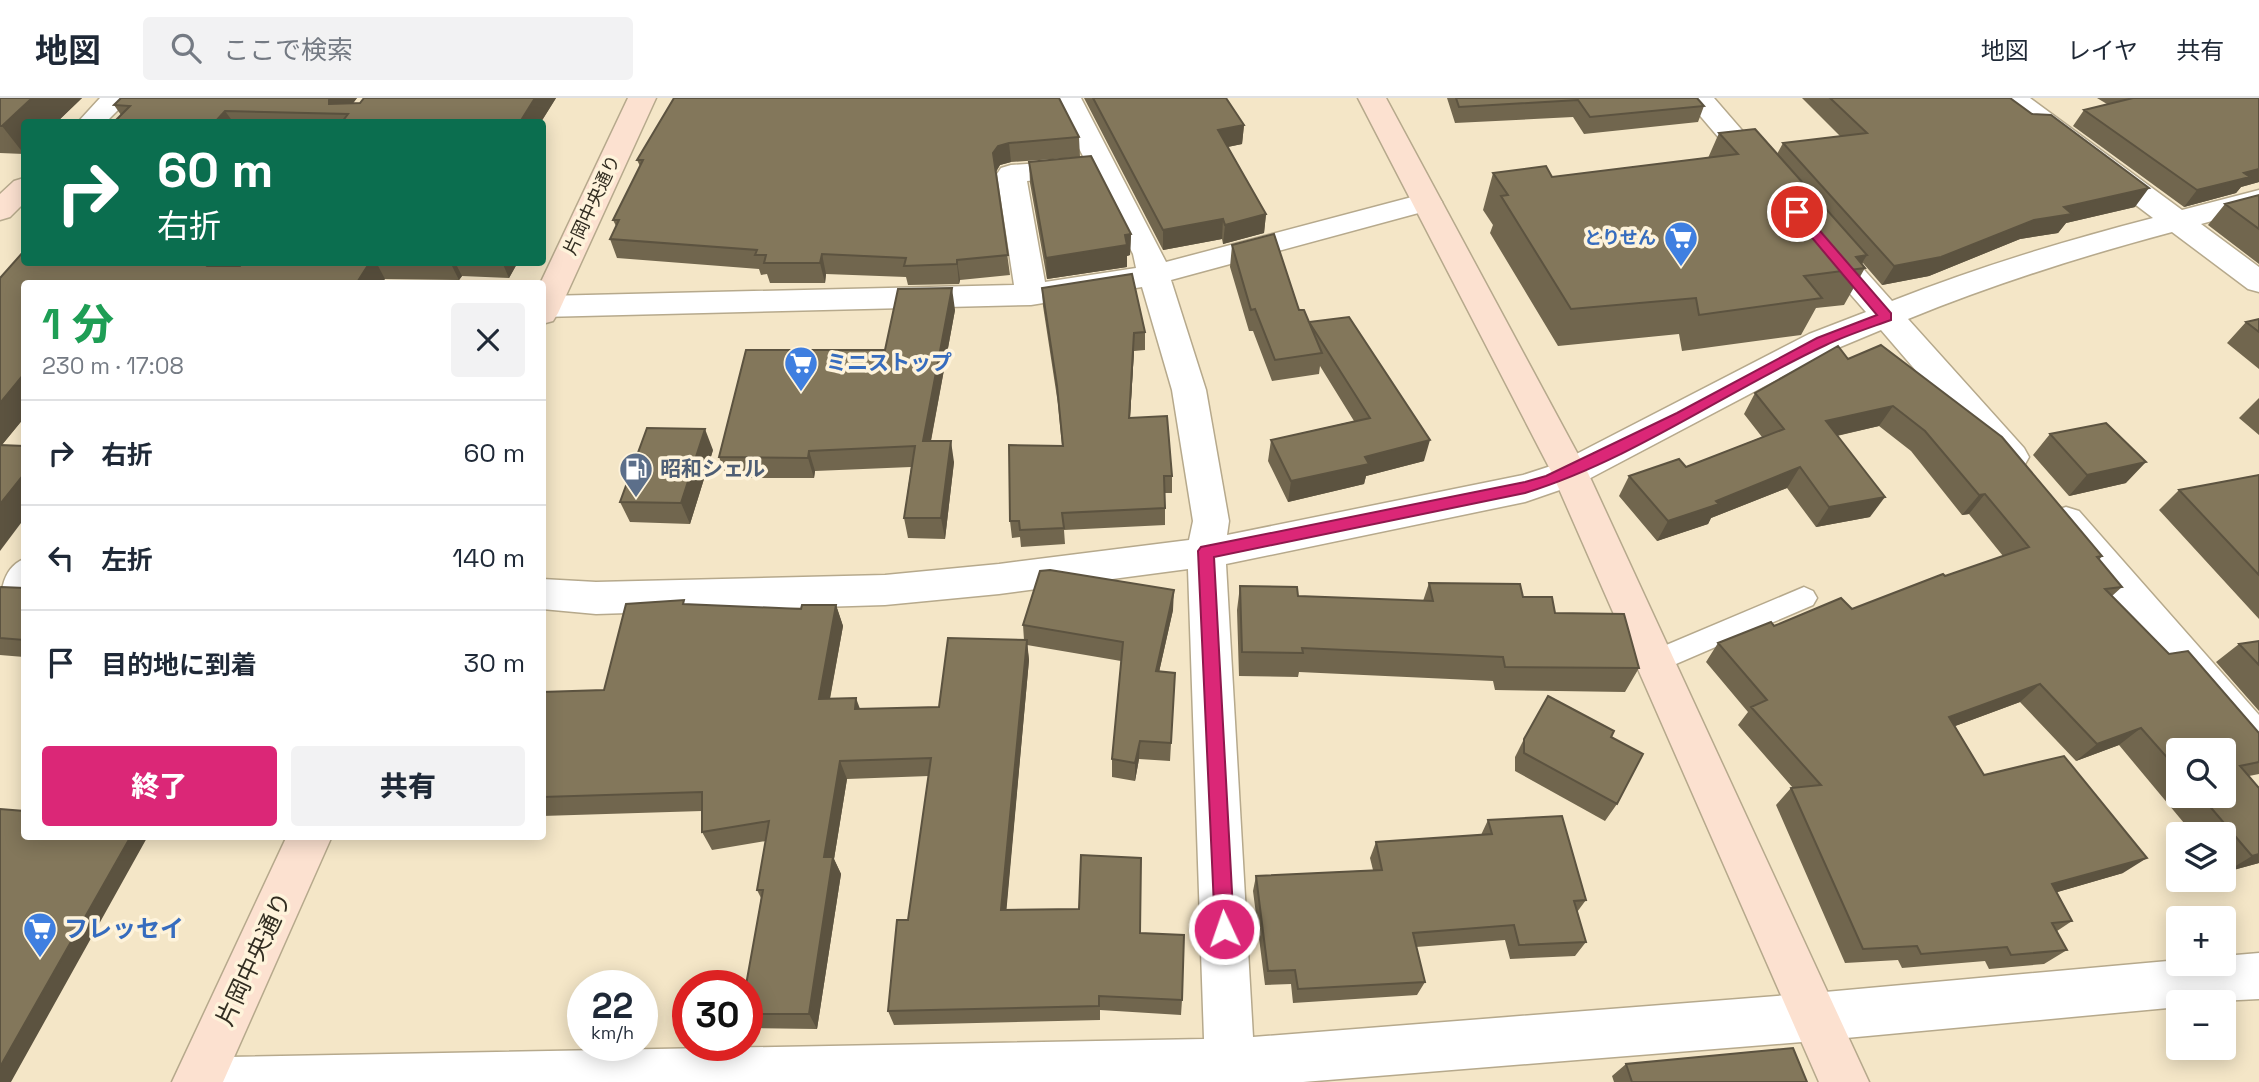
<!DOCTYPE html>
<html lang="ja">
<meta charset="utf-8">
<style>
:root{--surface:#fff;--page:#f2f2f3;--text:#1f2937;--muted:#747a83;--line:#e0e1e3;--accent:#db2777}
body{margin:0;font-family:"Space Grotesk","Noto Sans JP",sans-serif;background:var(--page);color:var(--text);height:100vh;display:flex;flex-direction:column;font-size:26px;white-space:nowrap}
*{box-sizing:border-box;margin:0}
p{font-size:23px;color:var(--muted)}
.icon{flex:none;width:38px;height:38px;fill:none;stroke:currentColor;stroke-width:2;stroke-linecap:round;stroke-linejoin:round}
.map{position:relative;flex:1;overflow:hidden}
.sheet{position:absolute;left:21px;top:182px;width:525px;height:560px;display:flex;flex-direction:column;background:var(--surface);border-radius:7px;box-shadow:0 4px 18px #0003}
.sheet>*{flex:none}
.top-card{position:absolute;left:21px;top:21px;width:525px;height:147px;border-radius:7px;box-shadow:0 4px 18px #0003;background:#0b6e4f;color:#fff;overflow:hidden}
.fabs{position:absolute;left:2166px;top:640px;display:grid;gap:14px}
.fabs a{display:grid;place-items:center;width:70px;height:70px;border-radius:7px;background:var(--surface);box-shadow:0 4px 18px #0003;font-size:35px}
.speed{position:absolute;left:567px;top:872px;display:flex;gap:14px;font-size:35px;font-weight:700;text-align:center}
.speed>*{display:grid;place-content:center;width:91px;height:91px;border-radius:50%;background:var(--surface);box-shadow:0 4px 18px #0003;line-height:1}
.speed small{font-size:18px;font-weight:400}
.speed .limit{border:10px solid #d22;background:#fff;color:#111}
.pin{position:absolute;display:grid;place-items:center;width:60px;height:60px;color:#fff;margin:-30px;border:4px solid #fff;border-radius:50%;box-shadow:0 2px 7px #0007}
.me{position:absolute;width:77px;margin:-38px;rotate:357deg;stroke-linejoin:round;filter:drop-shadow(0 0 5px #0008)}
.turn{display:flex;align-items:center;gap:24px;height:147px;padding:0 21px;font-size:32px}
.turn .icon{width:91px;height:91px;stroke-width:2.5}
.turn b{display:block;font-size:49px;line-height:60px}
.round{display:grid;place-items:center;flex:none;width:74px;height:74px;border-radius:7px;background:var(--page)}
.overview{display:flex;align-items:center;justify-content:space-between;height:119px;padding:0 21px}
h1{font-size:42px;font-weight:800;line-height:52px;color:#1e9e55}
.action{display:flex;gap:14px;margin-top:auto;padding:14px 21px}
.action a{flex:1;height:80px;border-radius:7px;background:var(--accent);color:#fff;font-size:28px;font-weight:800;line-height:80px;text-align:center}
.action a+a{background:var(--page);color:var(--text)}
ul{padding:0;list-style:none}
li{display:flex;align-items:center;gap:21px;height:105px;padding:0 21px;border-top:2px solid var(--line)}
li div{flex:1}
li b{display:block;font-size:26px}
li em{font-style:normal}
header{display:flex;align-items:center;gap:42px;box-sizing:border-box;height:98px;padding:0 35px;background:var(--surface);border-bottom:2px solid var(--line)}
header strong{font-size:33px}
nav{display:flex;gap:38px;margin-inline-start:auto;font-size:24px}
.search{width:490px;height:63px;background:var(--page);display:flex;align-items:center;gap:18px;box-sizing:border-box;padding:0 24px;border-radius:7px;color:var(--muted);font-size:26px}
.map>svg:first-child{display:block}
</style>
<header>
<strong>地図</strong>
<div class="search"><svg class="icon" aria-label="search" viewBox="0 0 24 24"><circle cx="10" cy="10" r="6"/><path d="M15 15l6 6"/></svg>ここで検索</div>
<nav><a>地図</a><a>レイヤ</a><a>共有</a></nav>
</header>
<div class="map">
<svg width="2259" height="984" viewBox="0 0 2259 984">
<rect width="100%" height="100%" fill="#f4e6c7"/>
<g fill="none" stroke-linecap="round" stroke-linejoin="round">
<!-- lane casing -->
<g stroke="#b6a98c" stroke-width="3">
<path id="lane" d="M1804,489L1813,493L1817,500L1813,507L1655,575L1645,572L1641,564L1645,556Z"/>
</g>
<!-- street casing -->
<g stroke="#b6a98c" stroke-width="3">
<path id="street" d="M100,0H130L106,24H78Z
M1053,0H1081L1166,164L1427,95L1437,98L1442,104L1437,110L1171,182L1206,292L1229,423L1227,437L1523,377L1557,366L1809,236L1866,214L1811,151L1807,144L1811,137L1822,134L1833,137L1892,203C1978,169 2064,143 2153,120L2003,6L1999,0H2030L2182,112L2259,92V110L2201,126L2259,169V194L2248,191L2172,134C2082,158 1994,186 1908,221L2024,350L2029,359L2024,368L2011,372L1998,368L1881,232L1833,252L1583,384L1525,404L1226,466L1253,939L1814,895L2179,862V866H2224V858L2259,855V901L2179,905V909L1814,943L1303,984H204L211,966L229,959L1204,941L1188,471L999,496L885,507L596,516L542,511V481L596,484L885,477L999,466L1189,442L1193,423L1172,292L1142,189L1031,207L542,219V199L545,198L1014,187L997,76L1001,70L1011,67L1085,62ZM1092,76L1133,156L1136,170L1045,184L1027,83Z
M1685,0H1714L1773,68L1777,74L1773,80L1763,83L1753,80Z
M2066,409L2079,413L2259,617V665L2244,660L2053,433L2048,423L2053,413Z
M24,461C26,487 29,516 0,526C0,499 0,471 24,461Z"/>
</g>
<!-- secondary casing -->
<g stroke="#b6a98c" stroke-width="3">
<path id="secondary" d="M628,0H656L558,215L553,223L542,226V186H540Z
M1358,0H1386L1588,375L1869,984H1819L1552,375Z
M24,80V105L10,119L0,122V96L14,83Z
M287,738H332L223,984H172Z"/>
</g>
<!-- lane -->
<use href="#lane" fill="#fff" fill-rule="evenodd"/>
<!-- street -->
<use href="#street" fill="#fff" fill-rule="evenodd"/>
<!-- secondary -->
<use href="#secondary" fill="#fce1d0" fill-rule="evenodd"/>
</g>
<!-- wall -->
<path fill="#71664e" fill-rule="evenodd" d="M0,0H82L57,24H24V56L0,55Z
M121,0H357L353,5L556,0L541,24H114L121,17L114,7Z
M1084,0H1226L1244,27L1242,46L1228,49L1266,116L1264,135L1223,146L1222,141L1163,152Z
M1447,0H1697L1704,8L1698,24L1584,36L1573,19L1455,25Z
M1802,0H2010L2135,109L2066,125L2058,135L2020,141L1929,178L1882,187L1863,165L1862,166L1865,170L1844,207L1816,210L1801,237L1682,253L1679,236L1558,248L1490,135L1493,127L1483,112L1493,75L1552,79L1708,60L1719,35L1777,56L1783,45L1840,38Z
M2097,0H2259V84L2241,89L2236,95L2184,109L2073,28L2084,12L2107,6Z
M1079,39L1080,59L1011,64L1000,67L996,74L1010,177L960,182L959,186L908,187L906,179L826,176L825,185H770L767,176L761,177L759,171L617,160L610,141L616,128L613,122L640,68L637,62Z
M1029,64L1131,136L1130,157L1127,158V169L1047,181L1030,85Z
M2259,97V166L2208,127L2225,106Z
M1232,147L1299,212L1424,363L1366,378L1364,386L1288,404L1268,363L1271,342L1354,323L1320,268L1319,276L1272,283L1253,233H1249L1230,169Z
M24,164H235L232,168H240L242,164H518L509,180L462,178L459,182L385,181L24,186V320L2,347L0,179Z
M1042,190L1145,234V252L1134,253L1130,319L1172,378V395H1165V427L1064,432L1065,446L1021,449L1020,439L1012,440L1010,423L1062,348L1058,306L1043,208Z
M955,212L931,343L954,364L945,441L908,440L904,420L911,369L815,373L814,380H727L719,359L885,252Z
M2259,221V271L2227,245L2246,224Z
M1848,261L2102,458L2099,462L2122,489L2112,498L2169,556L2259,635V676L2249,678L2259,690V765L2226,774L2224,772V737H2194L2119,647L2076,663L2020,604L1955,628L1984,677L2123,775L2057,794L2072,823L2057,833L2067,852L2044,866L1989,871L1985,863L1902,870L1898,862L1845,865L1776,707L1791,690H1793L1738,627L1748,614L1706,564L1718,545L1774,528L1852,511L2003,458L1969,416L1962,417L1911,353L1879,328L1837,338L1870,419L1816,429L1787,390L1711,420L1708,426L1657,443L1619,398L1629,378L1686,369L1762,339L1744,316L1755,295ZM2179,653L2224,698H2179Z
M2259,300V337L2239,320Z
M2050,336L2126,385L2069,398L2033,357Z
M713,352L690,426L630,424L620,404Z
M2259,377V521L2159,412L2179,392Z
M1429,485L1523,499L1555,515L1639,570L1625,594L1495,592L1493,583L1299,574L1298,579L1239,578L1237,512L1240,488L1298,498L1423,503Z
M0,490H24V559L0,557Z
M686,506L801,511L836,507L843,528L830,601L860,611L939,609L1024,542L1023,527L1173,512L1159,574L1175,575L1170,663L1139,661L1135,683L1112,679V661L1121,563L1027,547L1029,562L1006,812L1140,835L1182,902L1181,917L1100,912V922L894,927L888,913L908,822L929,678L847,681L834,761L841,776L817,931L751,930L747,925V887L761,800L757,792L766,743L712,752L702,734V713L542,718V594L604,592Z
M2259,543V613L2216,564L2239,546Z
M1611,639L1617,706L1605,723L1515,673V659L1524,641Z
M1488,722L1586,802L1577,814L1586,844L1575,858L1510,861L1505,842L1416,849L1425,884L1417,897L1293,905L1291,886L1265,887L1253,793L1256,778L1373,772L1370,760L1376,744L1481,737Z
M1626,966L1807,984H1614L1612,978Z"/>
<!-- shaded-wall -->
<path fill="#5c5340" d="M32,0H82L57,24H24V56L2,28Z
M330,0H357L345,16L329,6V2Z
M535,0H556L541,24H520Z
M225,13L233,24H215Z
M1244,27L1242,46L1217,51L1218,32Z
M1009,45L1011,64L1000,67L995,75L993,55L998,48Z
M2259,71V84L2241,89L2236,95L2184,109L2197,92L2244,75Z
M2149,90L2135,109L2066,125L2058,135L2020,141L1929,178L1882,187L1894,168L2064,109Z
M1266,116L1264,135L1223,146L1225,127Z
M1223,121L1222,141L1163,152V132Z
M1131,136L1130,157L1127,158V169L1047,181L1046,160Z
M822,156L826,176L825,185L820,165Z
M1867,157L1859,170L1856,159Z
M957,162L960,182L959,186L957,166Z
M206,164H235L220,186L205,166Z
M370,164H376L385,181L382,186H356Z
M450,164H455L462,178L459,182Z
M502,164H518L509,180Z
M952,190L955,212L927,363L923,343Z
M1134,235V253L1129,337V320Z
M24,276V320L0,349V305Z
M1893,308L1879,328L1813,343L1826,323Z
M705,331L713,352L690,426L681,405Z
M1430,342L1424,363L1366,378L1364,386L1288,404L1291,383L1365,359Z
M951,343L954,364L945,441L941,420Z
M809,353L815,373L814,380L808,360Z
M2146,364L2126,385L2069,398L2087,377Z
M1800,369L1787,390L1711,420L1708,426L1657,443L1668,423Z
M24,376V421L0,453V406Z
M1985,396L1969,416L1962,417L1979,397Z
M1885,399L1870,419L1816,429L1829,409Z
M1174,492L1173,512L1155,592L1156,573Z
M836,507L843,528L826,621L819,601Z
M1027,542L1029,562L1005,828L1001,812Z
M2040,586L2020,604L1931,637L1949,619Z
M856,600L863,619L855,611Z
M2141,630L2119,647L2076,663L2097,646Z
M1140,643L1139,661L1135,683V665Z
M840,663L847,681L834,761L841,776L817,931L809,916L824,759Z
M131,738H148L11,984H0V969Z
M2259,756V765L2226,774L2252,758Z
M2147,760L2123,775L2030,802L2052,786Z"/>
<!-- building -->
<path fill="#83775b" stroke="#5c5340" stroke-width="2" d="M0,0H32L2,28H0Z
M121,0H330L329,2V6L360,5L364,0H535L520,24H342L348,16L225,13L215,24H114L130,8L114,7Z
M674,0H1059L1079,39L1009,45L998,48L993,55L1008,157L957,162V166L904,168L906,160L822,156L820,165H764L766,157H755L757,152L610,141L619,122H613L643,62H637Z
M1093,0H1226L1244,27L1218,32L1266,116L1225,127L1223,121L1163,132Z
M1456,0H1697L1704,8L1590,19L1578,2L1459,9Z
M1830,0H2010L2032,16L2051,17L2149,90L2064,109L2072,116L2034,122L1941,159L1894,168L1783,45L1867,35Z
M2133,0H2259V71L2244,75L2250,79L2197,92L2084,12Z
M1755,31L1867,157L1856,159L1865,170L1804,178L1822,200L1699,217L1696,200L1571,211L1501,98L1508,97L1493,75L1546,68L1552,79L1738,56L1719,35Z
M1091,58L1131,136L1125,137L1127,147L1046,160L1029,64Z
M2259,97V131L2225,106Z
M1274,136L1299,212H1304L1322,255L1275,262L1255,211L1251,212L1232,147Z
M24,153V164H206L205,166L207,168H240L242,164H370L356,186H24V276L0,305V180Z
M1132,176L1145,234L1134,235L1129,320L1167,318L1172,378H1164L1165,410L1062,415L1064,430L1020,432L1019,423H1010L1009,347L1063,348L1057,288L1042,190Z
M952,190L923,343H951L941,420H904L915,348L809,353L808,360L719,359L746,252H885L898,191Z
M1349,219L1430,342L1365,359L1369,366L1291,383L1271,342L1370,320L1309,224Z
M2259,221V234L2246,224Z
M1881,247L2002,339L2102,458L2097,459L2122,489L2105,491L2169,556L2188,553L2259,635V664L2240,668L2259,690V756L2252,758L2201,698H2224V653H2179V673L2141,630L2097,646L2040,586L1949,619L1984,677L2064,658L2147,760L2052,786L2072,823L2052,825L2067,852L2011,857L2007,849L1921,856L1917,848L1863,851L1791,690L1821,687L1751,609L1767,602L1718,545L1771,524L1774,528L1841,500L1852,511L1943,476L1945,478L2029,449L1985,396L1979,397L1925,333L1893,308L1826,323L1885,399L1829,409L1800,369L1716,403L1719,406L1668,423L1629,378L1679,361L1686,369L1784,331L1755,295L1838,248L1848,261Z
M2106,325L2146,364L2087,377L2050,336Z
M647,330L705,331L681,405L620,404Z
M0,347L24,348V376L0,406Z
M2259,377V477L2179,392Z
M1050,472L1174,492L1156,573L1175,575L1171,645L1140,643L1135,665L1112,661L1123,544L1023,527L1040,473Z
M1429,485L1520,486L1523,499H1552L1555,515L1624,516L1639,570L1505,569L1503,559L1302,550L1303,555L1242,554L1240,488L1297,489L1298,498L1433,503Z
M1,489L24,490V542L0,540V490Z
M684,502L683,506L801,511L802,507H836L819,601L856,600L855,611L939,609L948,540L1027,542L1001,812L1079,811L1081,757L1141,760L1140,835L1184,837L1182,902L1099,898V908L888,913L897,822H908L931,660L840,663L824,759H833L809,916H747V887H746L763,792H757L769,723L702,734V694L542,699V594L604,592L626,506Z
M2259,543V567L2239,546Z
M1548,598L1614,633L1611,639L1643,656L1617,706L1524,655V641Z
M0,711L24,713V738H131L0,969Z
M1562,718L1586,802L1574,803L1586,844L1519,847L1514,827L1413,835L1425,884L1298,891L1295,872L1268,873L1256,778L1382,772L1376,744L1492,736L1488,722Z
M1793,950L1807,984H1632L1626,966Z"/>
<!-- route -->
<path fill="#db2777" stroke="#8e194d" stroke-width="2" d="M1797,110L1801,111L1891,215V222C1869,230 1847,237 1826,247C1725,294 1632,362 1525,395L1214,459L1234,831L1231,837L1224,840L1218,837L1215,831L1198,453L1201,449L1525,384L1546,378L1677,315L1817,240L1877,217L1792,116V111Z"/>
<!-- icons -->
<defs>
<g id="supermarket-pin" transform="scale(1.75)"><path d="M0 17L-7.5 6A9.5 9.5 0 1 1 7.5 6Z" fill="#3f7fe0" stroke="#fef3db"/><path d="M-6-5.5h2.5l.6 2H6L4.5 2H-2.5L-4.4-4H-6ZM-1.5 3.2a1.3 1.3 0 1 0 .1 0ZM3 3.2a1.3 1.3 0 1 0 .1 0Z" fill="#fff"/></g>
<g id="fuel-pin" transform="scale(1.75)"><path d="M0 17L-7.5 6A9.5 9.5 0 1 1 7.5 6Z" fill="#5c6f8a" stroke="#fef3db"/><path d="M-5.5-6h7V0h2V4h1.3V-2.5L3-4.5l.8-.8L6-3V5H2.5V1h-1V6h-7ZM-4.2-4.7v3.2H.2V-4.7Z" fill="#fff"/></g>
</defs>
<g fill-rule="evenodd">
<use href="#supermarket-pin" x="1681" y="140"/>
<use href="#supermarket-pin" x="801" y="265"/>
<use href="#fuel-pin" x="636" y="371"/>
<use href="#supermarket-pin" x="40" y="831"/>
</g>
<g text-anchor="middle" stroke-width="7" stroke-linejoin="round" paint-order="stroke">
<!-- far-street labels -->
<g font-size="18" fill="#322d21" stroke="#fef3db">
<text transform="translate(592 107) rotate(-65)" y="6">片岡中央通り</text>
</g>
<!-- far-shop labels -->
<g font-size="18" font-weight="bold" fill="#366cbe" stroke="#fef3db" text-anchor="end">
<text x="1656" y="146">とりせん</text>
</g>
<!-- shop labels -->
<g font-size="21" font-weight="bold" fill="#366cbe" stroke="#fef3db" text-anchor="start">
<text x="826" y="272">ミニストップ</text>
</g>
<!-- service labels -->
<g font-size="21" font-weight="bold" fill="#4e5e75" stroke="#fef3db" text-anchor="start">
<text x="660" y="378">昭和シェル</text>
</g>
<!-- near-shop labels -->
<g font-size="24" font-weight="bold" fill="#366cbe" stroke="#fef3db" text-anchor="start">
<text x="64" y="839">フレッセイ</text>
</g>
<!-- near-street labels -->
<g font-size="24" fill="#322d21" stroke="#fef3db">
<text transform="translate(254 861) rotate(-65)" y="8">片岡中央通り</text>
</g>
</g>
</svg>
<div class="fabs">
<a><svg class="icon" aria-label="search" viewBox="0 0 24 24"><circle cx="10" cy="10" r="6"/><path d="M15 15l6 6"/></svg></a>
<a><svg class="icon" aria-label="layers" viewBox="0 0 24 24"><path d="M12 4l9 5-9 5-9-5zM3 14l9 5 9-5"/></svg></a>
<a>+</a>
<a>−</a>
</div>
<div class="speed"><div>22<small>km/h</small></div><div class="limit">30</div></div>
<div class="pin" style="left:1797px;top:114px;background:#d93025"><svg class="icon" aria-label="arrive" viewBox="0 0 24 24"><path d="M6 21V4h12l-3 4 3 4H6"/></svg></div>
<svg class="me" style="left:1224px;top:831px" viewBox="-20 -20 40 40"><circle r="17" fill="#db2777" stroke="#fff" stroke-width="3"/><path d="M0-11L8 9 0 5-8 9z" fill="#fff"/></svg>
<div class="top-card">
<div class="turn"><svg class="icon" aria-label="right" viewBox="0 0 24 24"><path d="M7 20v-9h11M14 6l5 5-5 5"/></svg><div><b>60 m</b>右折</div></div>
</div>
<section class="sheet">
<div class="overview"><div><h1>1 分</h1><p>230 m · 17:08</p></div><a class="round"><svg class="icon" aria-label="close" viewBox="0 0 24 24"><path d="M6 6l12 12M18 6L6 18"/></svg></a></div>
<ul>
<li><svg class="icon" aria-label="right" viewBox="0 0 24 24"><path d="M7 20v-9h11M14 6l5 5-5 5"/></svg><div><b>右折</b></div><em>60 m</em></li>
<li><svg class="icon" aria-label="left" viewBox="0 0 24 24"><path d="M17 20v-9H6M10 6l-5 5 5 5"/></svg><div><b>左折</b></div><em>140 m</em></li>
<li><svg class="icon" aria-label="arrive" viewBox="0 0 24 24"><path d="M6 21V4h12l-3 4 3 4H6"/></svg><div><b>目的地に到着</b></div><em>30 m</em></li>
</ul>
<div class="action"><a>終了</a><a>共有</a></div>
</section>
</div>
